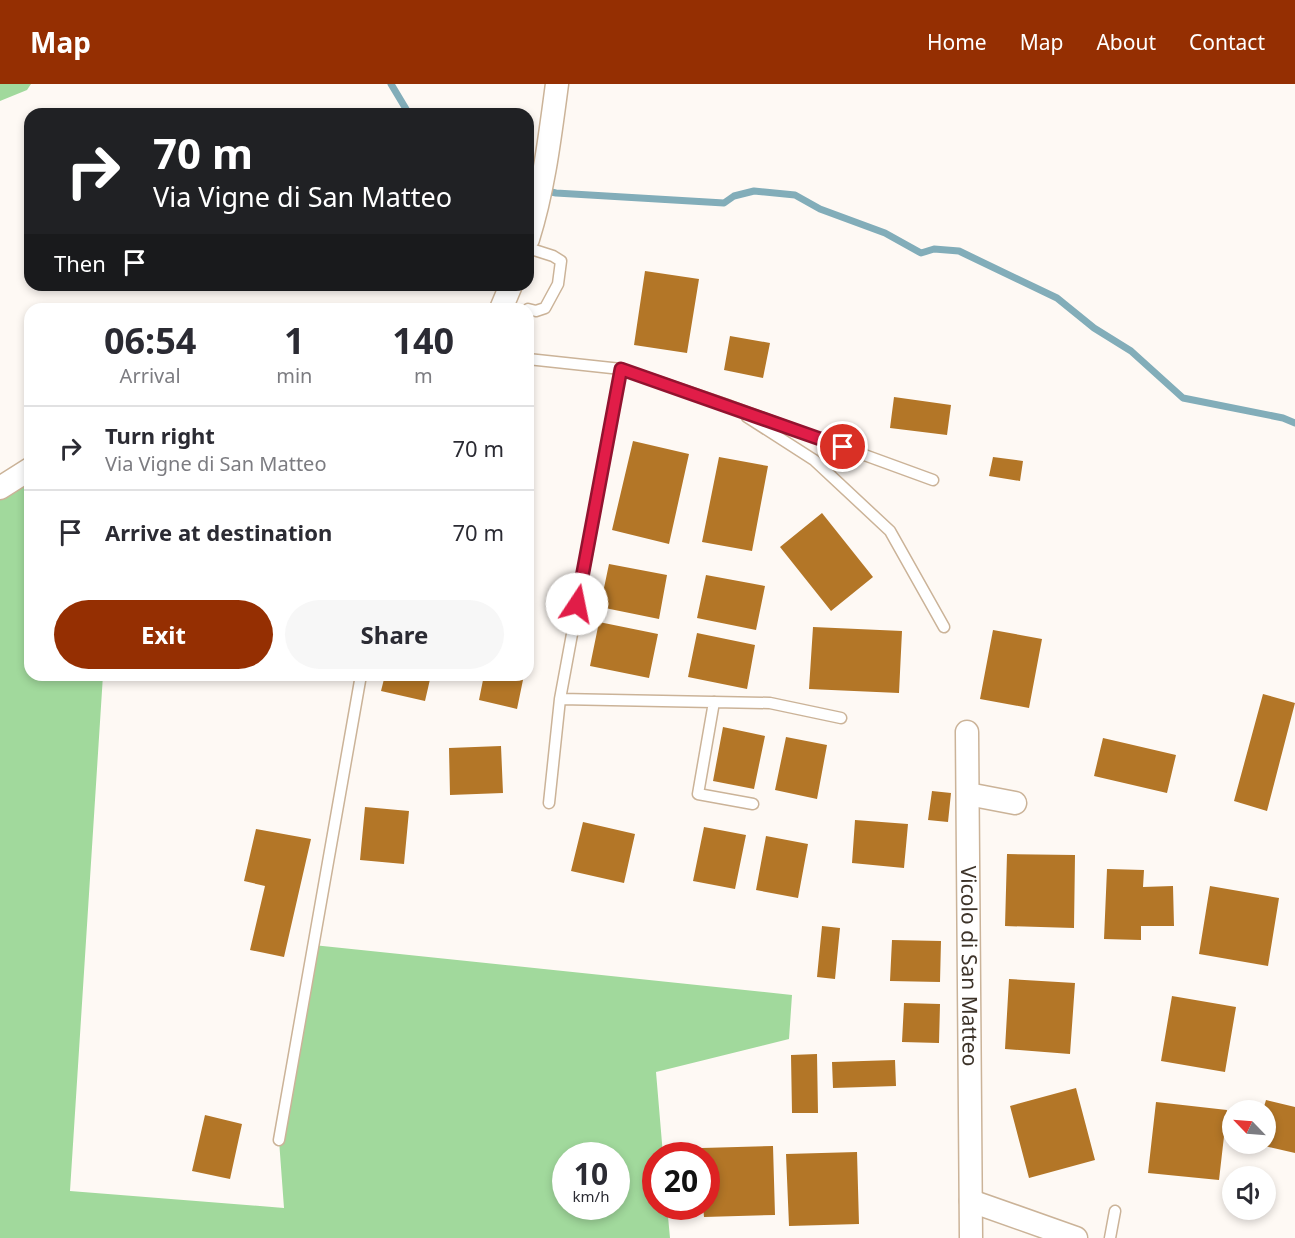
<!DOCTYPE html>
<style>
:root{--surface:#fff;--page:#f7f7f7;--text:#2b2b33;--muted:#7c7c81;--line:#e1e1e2;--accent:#952f02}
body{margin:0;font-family:"Noto Sans",sans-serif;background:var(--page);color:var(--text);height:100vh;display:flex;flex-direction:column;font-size:22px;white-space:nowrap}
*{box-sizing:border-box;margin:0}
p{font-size:20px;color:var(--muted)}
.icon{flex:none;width:33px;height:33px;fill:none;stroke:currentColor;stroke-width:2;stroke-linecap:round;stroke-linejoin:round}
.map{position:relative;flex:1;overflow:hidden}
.details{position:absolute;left:24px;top:219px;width:510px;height:378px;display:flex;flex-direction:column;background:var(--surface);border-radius:18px;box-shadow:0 3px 9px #0003}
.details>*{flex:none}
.top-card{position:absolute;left:24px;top:24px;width:510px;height:183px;border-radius:18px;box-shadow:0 3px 9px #0003;background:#202124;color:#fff;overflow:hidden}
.needle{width:39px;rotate:295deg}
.buttons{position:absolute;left:1222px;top:1016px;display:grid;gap:12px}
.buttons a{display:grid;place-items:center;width:54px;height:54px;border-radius:50%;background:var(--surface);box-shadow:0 3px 9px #0003;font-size:30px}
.speed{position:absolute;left:552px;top:1058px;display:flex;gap:12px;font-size:30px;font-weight:700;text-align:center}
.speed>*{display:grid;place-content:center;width:78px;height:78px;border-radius:50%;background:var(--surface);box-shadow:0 3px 9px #0003;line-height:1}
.speed small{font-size:15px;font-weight:400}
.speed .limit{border:9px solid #d22;background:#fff;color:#111}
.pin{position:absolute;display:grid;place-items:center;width:51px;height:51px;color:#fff;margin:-26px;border:3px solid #fff;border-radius:50%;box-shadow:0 2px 6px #0007}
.me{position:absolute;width:66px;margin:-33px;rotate:11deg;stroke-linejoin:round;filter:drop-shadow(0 0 4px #0008)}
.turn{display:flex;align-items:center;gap:21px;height:126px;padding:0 30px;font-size:27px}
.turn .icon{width:78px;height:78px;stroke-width:2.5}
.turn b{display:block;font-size:42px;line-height:51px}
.then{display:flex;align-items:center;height:57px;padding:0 30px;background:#0003;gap:12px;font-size:22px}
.eta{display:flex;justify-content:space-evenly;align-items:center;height:102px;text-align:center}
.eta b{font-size:36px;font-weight:700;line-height:42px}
.primary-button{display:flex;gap:12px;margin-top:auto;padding:12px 30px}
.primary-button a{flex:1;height:69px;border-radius:36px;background:var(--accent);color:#fff;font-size:24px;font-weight:700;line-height:69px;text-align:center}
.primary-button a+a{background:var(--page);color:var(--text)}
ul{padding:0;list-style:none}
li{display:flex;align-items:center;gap:18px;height:84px;padding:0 30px;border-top:2px solid var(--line)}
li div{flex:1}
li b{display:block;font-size:22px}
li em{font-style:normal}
header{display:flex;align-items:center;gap:36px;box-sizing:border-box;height:84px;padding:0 30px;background:var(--accent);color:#fff}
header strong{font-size:28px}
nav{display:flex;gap:33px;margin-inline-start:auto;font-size:21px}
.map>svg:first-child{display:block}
</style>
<header>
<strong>Map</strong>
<nav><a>Home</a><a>Map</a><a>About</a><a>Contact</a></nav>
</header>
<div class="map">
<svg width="1295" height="1154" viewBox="0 0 1295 1154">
<rect width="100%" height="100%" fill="#fef9f4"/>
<!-- green -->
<path fill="#a1d99c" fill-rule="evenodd" d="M0,0H31L27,6L0,17Z
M30,385V591H103L70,1107L284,1124L279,1056L313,861L792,911L789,955L656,988L663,1071H656V1122H667L670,1154H0V404ZM566,1071H616V1122H566Z"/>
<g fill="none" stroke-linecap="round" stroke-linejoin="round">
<!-- stream -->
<path stroke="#82adb9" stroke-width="7" d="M391,0L409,30
M528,103L556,109L724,119L734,112L754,107L795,111L820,125L885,149L921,169L934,165L959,167L1057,214L1094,244L1131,267L1183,314L1283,334L1295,339"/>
</g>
<!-- building -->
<path fill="#b37627" d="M645,187L699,195L687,269L634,261Z
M730,252L770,259L763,294L724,286Z
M894,313L951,321L947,351L890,344Z
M633,357L689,370L669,460L612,446Z
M719,373L768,382L752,467L702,458Z
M993,373L1023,377L1020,397L989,392Z
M822,429L873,493L831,527L780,463Z
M609,480L667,491L659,535L600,523Z
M706,491L765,502L756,546L697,534Z
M599,538L658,550L649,594L590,582Z
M813,543L902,547L899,609L809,605Z
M993,546L1042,555L1029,624L980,615Z
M697,549L755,561L747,605L688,593Z
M385,591H431L425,617L381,607Z
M484,591H524L517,625L479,616Z
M1263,610L1295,619L1267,727L1234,717Z
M723,643L765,652L754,705L713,697Z
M786,653L827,661L817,715L775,706Z
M1103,654L1176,671L1167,709L1094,692Z
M501,662L503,709L450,711L449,664Z
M932,707L951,709L948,738L928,736Z
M365,723L409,727L404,780L360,776Z
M855,736L908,740L904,784L852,779Z
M583,738L635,750L624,799L571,787Z
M704,743L746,751L735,805L693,797Z
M256,745L311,755L284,873L250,866L265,802L244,797Z
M766,752L808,760L798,814L756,806Z
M1007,770L1075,771L1074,844L1005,842Z
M1107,785L1144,786L1143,803L1173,802L1174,842H1141V856L1104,855Z
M1210,802L1279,814L1268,882L1199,870Z
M822,842L840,844L835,895L817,893Z
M892,856L941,857L940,898L890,897Z
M1009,895L1075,899L1070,970L1005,965Z
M1172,912L1236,923L1225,988L1161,977Z
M904,919L940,920L939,959L902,958Z
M817,970L818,1029H792L791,971Z
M895,976L896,1002L833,1004L832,978Z
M1076,1004L1095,1076L1029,1094L1010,1022Z
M1266,1016L1295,1023V1069L1256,1060L1266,1059V1026H1263Z
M1156,1018L1227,1026L1219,1096L1148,1089Z
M205,1031L242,1040L230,1095L192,1087Z
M773,1062L775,1131L704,1133L703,1122H706V1071H702V1064Z
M857,1068L859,1140L789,1142L786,1070Z"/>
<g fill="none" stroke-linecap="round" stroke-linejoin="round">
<!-- lane casing -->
<g stroke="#cbb398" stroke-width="13">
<path id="lane" d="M528,164L553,172L561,177L558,200L545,224L536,227L528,225
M528,275L621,285L730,322L933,396
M621,285L560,615L770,619L841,634
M747,333L814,376L890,447L944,543
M714,618L698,710L753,720
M549,719L560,615
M279,1056L361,591
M1110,1154L1115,1127"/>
</g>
<!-- street casing -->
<g stroke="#cbb398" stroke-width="25">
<g id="street">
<path d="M528,155C544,104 550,52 557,0"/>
<path d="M501,225L511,201"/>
<path d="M0,404L30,385"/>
<path id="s1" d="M967,648L971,1154"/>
<path d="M968,710L1015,719"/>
<path d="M971,1117L1076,1154"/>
</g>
</g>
<!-- lane -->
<use href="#lane" stroke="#fff" stroke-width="10"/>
<!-- street -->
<use href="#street" stroke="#fff" stroke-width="22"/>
</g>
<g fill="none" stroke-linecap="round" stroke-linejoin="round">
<!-- route casing -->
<g stroke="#92132f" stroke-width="15">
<path id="route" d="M577,520L621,285L843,363"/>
</g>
<!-- route -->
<use href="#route" stroke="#e11d48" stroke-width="10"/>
</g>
<g text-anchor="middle" stroke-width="5" stroke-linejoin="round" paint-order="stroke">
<!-- street labels -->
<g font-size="21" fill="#3d3329" stroke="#fef9f4">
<text dy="7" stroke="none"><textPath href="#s1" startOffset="234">Vicolo di San Matteo</textPath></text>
</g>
</g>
</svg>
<div class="buttons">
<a><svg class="needle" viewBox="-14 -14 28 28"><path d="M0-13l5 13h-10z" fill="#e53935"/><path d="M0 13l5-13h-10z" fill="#7c7c81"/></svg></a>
<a><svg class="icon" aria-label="sound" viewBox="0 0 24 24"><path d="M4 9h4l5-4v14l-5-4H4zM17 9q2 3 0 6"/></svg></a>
</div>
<div class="speed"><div>10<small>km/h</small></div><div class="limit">20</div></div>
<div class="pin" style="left:843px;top:363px;background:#d93025"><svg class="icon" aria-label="arrive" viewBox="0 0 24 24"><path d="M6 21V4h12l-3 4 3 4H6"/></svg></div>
<svg class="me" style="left:577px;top:520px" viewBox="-20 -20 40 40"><circle r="19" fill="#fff"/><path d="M0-13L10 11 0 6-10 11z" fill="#e11d48"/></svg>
<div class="top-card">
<div class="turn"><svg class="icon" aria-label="right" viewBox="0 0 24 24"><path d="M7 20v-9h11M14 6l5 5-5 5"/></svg><div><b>70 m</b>Via Vigne di San Matteo</div></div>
<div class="then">Then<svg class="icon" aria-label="arrive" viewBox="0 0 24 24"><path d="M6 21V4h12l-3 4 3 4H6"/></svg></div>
</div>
<section class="details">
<div class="eta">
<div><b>06:54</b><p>Arrival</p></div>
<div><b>1</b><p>min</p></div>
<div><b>140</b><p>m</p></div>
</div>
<ul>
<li><svg class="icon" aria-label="right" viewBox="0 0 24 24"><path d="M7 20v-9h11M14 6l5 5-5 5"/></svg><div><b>Turn right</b><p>Via Vigne di San Matteo</p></div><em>70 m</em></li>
<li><svg class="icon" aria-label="arrive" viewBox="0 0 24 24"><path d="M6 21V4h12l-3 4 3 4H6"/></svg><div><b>Arrive at destination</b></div><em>70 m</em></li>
</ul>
<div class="primary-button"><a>Exit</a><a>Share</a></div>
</section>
</div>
